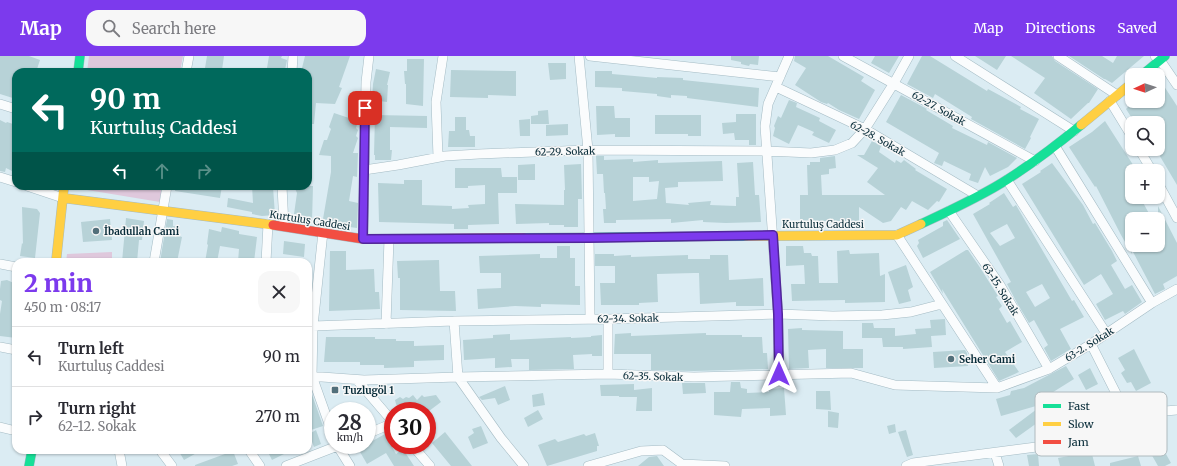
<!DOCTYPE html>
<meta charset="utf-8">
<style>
:root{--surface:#fff;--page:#f7f7f7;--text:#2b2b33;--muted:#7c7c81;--line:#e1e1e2;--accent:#7c3aed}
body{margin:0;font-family:Merriweather,serif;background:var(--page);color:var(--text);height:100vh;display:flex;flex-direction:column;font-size:15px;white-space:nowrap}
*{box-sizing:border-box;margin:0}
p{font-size:13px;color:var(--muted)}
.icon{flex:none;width:22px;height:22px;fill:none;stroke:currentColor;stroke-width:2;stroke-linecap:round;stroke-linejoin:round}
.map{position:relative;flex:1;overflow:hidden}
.details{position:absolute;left:12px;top:202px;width:300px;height:196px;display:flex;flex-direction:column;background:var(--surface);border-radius:12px;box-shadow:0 1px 3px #0004}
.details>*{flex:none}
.guide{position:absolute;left:12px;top:12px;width:300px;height:122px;border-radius:12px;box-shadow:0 1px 3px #0004;background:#00695c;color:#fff;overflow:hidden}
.needle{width:26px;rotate:267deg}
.fabs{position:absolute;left:1125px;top:12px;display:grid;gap:8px}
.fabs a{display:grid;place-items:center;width:40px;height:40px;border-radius:8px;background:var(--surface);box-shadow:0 1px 3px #0004;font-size:20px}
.speed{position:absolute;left:324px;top:346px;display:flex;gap:8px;font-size:20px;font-weight:700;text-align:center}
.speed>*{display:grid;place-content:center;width:52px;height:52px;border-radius:50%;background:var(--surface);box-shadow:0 1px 3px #0004;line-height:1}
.speed small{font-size:10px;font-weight:400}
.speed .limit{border:6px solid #d22;background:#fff;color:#111}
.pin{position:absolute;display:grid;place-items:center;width:34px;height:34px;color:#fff;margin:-17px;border-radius:8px;box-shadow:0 2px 6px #0006}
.me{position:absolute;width:44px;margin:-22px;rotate:0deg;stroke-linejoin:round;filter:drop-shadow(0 0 3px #0008)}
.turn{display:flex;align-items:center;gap:14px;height:84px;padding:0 12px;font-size:18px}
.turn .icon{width:52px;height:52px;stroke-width:2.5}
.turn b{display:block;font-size:28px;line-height:34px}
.lanes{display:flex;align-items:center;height:38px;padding:0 12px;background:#0003;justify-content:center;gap:20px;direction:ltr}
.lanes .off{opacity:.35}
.round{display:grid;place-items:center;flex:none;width:42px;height:42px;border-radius:12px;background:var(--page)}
.headline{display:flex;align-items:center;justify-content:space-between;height:68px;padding:0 12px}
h1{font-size:24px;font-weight:800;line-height:30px;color:var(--accent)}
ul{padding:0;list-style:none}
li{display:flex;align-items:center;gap:12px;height:60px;padding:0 12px;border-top:1px solid var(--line)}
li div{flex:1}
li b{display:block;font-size:15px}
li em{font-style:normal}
header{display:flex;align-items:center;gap:24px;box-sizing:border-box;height:56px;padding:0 20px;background:var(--accent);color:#fff}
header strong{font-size:19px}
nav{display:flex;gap:22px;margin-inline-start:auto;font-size:14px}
.search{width:280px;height:36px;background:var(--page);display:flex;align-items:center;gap:10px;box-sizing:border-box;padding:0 14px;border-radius:12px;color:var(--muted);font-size:15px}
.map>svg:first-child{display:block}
</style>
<header>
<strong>Map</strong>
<div class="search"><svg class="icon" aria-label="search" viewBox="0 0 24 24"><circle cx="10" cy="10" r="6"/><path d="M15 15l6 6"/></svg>Search here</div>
<nav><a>Map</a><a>Directions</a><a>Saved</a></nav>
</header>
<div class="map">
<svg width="1177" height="410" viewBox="0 0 1177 410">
<rect width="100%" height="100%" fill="#dbecf3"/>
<!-- green -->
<path fill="#dfc8dc" d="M89,0H183L180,16H87Z
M76,130H162L160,146L75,132Z
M112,196V206H66L67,198Z"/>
<!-- building -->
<path fill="#b7d2d7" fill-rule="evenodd" d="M0,0H29L40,4L36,16H16V43L0,38Z
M207,0H224L222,14L205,12Z
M269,0H282L281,2L287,4L285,14L275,12L273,13L267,12Z
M305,0H350L339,31L342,32L335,48L316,47L314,68H308V16H301Z
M731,0H759L758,9L750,8L749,10L741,8V6L731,4Z
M795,0H828L864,21L861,25L875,34L859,63L839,54L828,47L827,48L821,46L795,29L806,12L794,5Z
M875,0H899L889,17L871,7Z
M922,0H930L987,35L988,33L1021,51L1020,53L1039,63L1030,81L1031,82L1025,93L971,63L972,61L935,38L933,42L907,28Z
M975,0H1006L997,14Z
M1011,0H1052L1055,5L1098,33L1089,47H1088L1071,63L1034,37L1045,22Z
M1069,0H1102L1113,7L1117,0H1144L1112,27L1105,23H1104Z
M407,3H424L423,50L406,48V28H405L404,15H407Z
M548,7H566V23L550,24Z
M376,13L390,16L387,29H388L387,46L372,44L373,28Z
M451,14L516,15V40L488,39V42L450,41Z
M595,15H612V18L657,22V21L683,22V24L759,32L758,51L687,42V40L671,39V42L657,40V38L622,35V32L595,31Z
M1158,21L1177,50V129L1158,97V67H1135L1126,53L1134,45H1158Z
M901,39L927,53L926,54L953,70L952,72L987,89L988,86L1017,102L1008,111L990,120L985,111L978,127L969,124L971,118L944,105L942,110L934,107L939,97L886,66Z
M789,44L797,47L796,51L820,62L819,65L836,74L829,87L812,79L814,76L798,69L789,88L773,80L775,72L774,70L778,60L781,62Z
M596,50H614L615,62H630V81H615V78L597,79Z
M548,54L549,68H531V60L538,59V55Z
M334,57L358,65L356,72L358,74L356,80L358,82L353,97H358L357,121L353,120L349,145L358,147L357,172L342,170L343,167L323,163L331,116V100L319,99L324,84H327L331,73L329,71Z
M736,58H756V89H749V84H735L734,77L723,78L722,67L736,66Z
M375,59L427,60V72L390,71V94H392L391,104H375V99H374Z
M655,59H701V80H688V78H655Z
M455,61H466V74H469L470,80H475V91H448L449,75H455Z
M530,63V80H520L519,64Z
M0,64L6,67L7,66L16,69V117L6,112L5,116L0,115Z
M1105,65L1137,115H1132V141H1140L1152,163H1132V189H1158V150L1177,187V220L1163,228L1165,233L1155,238L1132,194V198L1121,179L1096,130L1095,131L1069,91L1092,76Z
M568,68V79L546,80V69Z
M872,85L881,90L879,96L895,107L896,104L901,107L904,104L916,113L915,114L947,133L939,146L937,145L928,154L912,145L906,154L901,151L891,165L883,167L859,151V165H800V139H808L807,109H810V106H820V102L835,100L836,112L829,113V118L821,119L822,139H885L867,126L878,112L857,99H864Z
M596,100H604V104L633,103V106L658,104V107L722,105L723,125L678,126V131L665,132L666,147L689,149L688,147L711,145L710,149L736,150V141H739L737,107L753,106L755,139H759L761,166L726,167L703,166V164L671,167V163L616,164V167H604L603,153H606L605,137H604L603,118H597ZM633,121H649V126L659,125L657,143L633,145Z
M1052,107L1083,149L1093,168L1095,167L1112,195L1117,205L1111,209L1125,233L1132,229L1142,246L1125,258L1123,255L1105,264L1096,248L1113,238L1101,218L1084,229L1022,128L1041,116L1040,115Z
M535,108V124H518V109Z
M581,108L582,143H578V171H564V169H549V167L516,168L515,148L564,149V134H565L564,109Z
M455,112H501L502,121H517V137H498L499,168L468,169V173H454V168L379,166L378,127L404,128V124H422V149L452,150V153L469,152L468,149L485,148V129L468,130V132H455Z
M176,130H222L220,142L175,135Z
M252,130L273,131L275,159L262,160L252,158V156L227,151L228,142L253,147Z
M294,130H313L312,165L296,162V158H294L297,137Z
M1004,137L1013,151L1016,149L1072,245L1074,244L1084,261L1060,273L1071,293L1051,305L1044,292L1048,289L1034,264L1029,267L1017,247L1007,228L1011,226L973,158L990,148L989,147ZM1007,168L1015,182L1000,190L990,177ZM1042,228L1050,242L1035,251L1026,236Z
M22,151L37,153L40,157L35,202L20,200L22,187L23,188Z
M126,162L144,165L142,184H139L137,206H122Z
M110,163L112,184L83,186L81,166Z
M167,163L173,164V170L180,171L179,180L182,181L177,206H160Z
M947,164L960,183L923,202L917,190L919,187L918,184L943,170V166Z
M222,171L239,175V178L257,181L254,206H238L239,193L220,190L217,206H205L208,189L207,188L209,173L221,176Z
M284,185L305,188L304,201L283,198Z
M557,190H570V202H575V230H580V249L541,248V251L515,250L478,253L477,233L501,232V217H480L479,200L540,198V202H557Z
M786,190H803L804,197H811L812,200H818L819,227H838L837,195L849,194L850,198L879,197L880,220L885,218V246L845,247V244L792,245L791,228H805L804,209L786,210Z
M966,194H968L979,210L998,240L996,241L1002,250L999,253L1007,267L1010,265L1022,286L1005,296L1019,316L999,325L942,233L943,238L930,216Z
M330,195H346V214L374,213L375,236H379L380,253L329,255Z
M595,198H614V200L631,199V201L688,199V203H710V199H728L729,224L763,222L764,250H736V246L700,248L699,217H694L657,218L658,246L639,247V249H601L600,227H615V210H595Z
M439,204L440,235H455L456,255L400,254V222H398L397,205Z
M906,209L913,231L908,234L911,245L899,248L888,216Z
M7,224L16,228V282L0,280V258L2,245L0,244V233L1,225Z
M945,263L946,279L931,280L932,291L903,293V291H883L882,282H862V267H873L874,272H895V280L916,278L915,273L931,272L930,264Z
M802,272V274L843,275V293H863V312H826V293L808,294L809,312L789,313L788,273Z
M631,277V280L706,277V279H742V281H762L763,297H767L768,313L694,315L651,314V298H614L615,278Z
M510,278V284L571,281V282L591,281V280L602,279V300H592V298L573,299L574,313L529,314V303H511L512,311L495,312V302L464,304L463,284L493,282V279Z
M326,281H375V283H396V285H414V290L444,289V304L414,305V311L384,312V309H360V306H324Z
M1134,293L1151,327L1136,335L1131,326L1127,327L1121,317L1125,314L1118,302Z
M965,294L967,297L968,310L934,312L933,296Z
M1066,310L1074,323L1050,338L1052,343L1036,350L1001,360L996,343L1010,339L1011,335L1024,332Z
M1090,312L1098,328L1086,334L1078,319Z
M731,326H740L741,332L747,333V337L769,336V333L784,332L786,359L770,360V352L742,353L741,361L714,359V336H730Z
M308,327L323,370L308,375Z
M682,327H705L706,337L683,338Z
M634,328V334L652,332V355H636L637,341H619V340H601L600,329Z
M505,330L510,344L498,349L495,342L482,344L479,341Z
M816,335H830L831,354L816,353Z
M543,337L545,349L533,351L532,339Z
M413,339L417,344L422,339L424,341L436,339L441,346L429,355H401L396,348L395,344L400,341L403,343L406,341L409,342Z
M1037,353L1044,362L1016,382L1009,374Z
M538,354L543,363L528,371L524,362Z
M828,355L839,357L838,372L828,371Z
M895,368L896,376L889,378L887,370Z
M1153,369L1157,382L1171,407L1165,410H1158L1137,373Z
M481,370L488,387L473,393L468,381L474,377L472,373Z
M316,374L321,388L314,391L309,378Z
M906,374L913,399L907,401L898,376Z
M445,376L472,410H451L432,387Z
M595,377L599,390H597V395L547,410L538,389L555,383L558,386L584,378L586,380Z
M385,378L396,398L403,393L414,410H394L386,397L367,408L356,389H367V388Z
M1089,386L1095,410H1060L1058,402L1079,398L1077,390Z
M178,394H202L184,404Z
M267,394H292L272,404Z
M233,395L238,408L232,410H195V409Z
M1038,398L1039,410H1029L1027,399Z
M657,400L664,410H638L649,401Z
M1138,400L1141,410H1110V407Z"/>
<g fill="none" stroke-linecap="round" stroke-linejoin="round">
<!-- street casing -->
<g stroke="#a4bbc4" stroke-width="10">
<path id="street" d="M579,0L588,94L590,263
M590,0L780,21
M843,0L1035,105
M955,0L1074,75
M1058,0L1117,39
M1155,0L1160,4L1177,29
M186,16L189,0
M292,16L293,0
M776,31L865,73L978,140
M1110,45L1132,81
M0,48L16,53
M1055,90L1152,247
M1139,93L1152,115
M438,101L436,46L443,0
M364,114L398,109L445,100L479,98L588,94L766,95L811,97L835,94L852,87L865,73L894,27L909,0
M0,121L16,126
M1007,124L1106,277
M1158,127L1177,162
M27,130L63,142
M282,130L284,170
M949,155L1000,229L1049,313
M323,176L313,270L312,320L333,379
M897,179L997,332
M363,183L366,26L369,0
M154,206L167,130
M266,206L268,168
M0,208L16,211
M608,263V318
M454,265L458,321L501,382L524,410
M386,268L389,183
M313,270L454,265L608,263L778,258L833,260L882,259L911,256L942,248
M1091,288L1128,361
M0,291L16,294
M779,318L778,258L765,70L768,48L789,0
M308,320L364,324L458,321L608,318L694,321L851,317L895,329L997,332L1049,313L1091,288L1152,247L1177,233
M357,324L393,366
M0,371L16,375
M367,378L393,367
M337,389L350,410
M412,389L430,410
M119,394L122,410
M160,394L172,410
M249,394L260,410
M995,397L999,410
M286,410L340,389
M588,410L641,395L663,394L682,408L725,410
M906,410L913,407L1044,390L1077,373L1128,361L1165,355L1177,354"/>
</g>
<!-- fast casing -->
<g stroke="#a4bbc4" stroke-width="10">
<path id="fast" d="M78,16L80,0
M1142,19L1165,0
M921,168C949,155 982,140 1008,123C1033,107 1058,88 1081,69
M524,182L746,180
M29,410L32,394"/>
</g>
<!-- slow casing -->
<g stroke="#a4bbc4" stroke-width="10">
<path id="slow" d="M1081,69L1132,27
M63,142L273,169
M746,180L897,179L921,168
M56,206L64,130"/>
</g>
<!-- jam casing -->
<g stroke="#a4bbc4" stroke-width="10">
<path id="jam" d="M273,169L363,183L524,182"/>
</g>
<!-- street -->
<use href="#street" stroke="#fafcfd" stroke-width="9"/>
<!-- fast -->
<use href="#fast" stroke="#16e098" stroke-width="9"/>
<!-- slow -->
<use href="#slow" stroke="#ffcf43" stroke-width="9"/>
<!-- jam -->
<use href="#jam" stroke="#f24e42" stroke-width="9"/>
</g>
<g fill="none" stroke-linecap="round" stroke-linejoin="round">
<!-- route casing -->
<g stroke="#51269a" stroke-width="10">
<path id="route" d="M365,52L363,183L589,182L773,179L778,258L779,318"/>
</g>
<!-- route -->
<use href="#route" stroke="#7c3aed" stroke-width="7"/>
</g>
<!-- markers -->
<g fill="#526f7a" stroke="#f7f7f7" stroke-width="1.5">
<circle cx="96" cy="175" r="4"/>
<circle cx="951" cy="303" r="4"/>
<rect x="331" y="330" width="8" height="8" rx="2"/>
</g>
<g text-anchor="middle" stroke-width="3" stroke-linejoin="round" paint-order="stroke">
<!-- street labels -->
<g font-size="10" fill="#082c39" stroke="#f7f7f7">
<text transform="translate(939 52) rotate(29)" y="4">62-27. Sokak</text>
<text transform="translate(878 82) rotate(29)" y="4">62-28. Sokak</text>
<text transform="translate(565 95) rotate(-1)" y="4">62-29. Sokak</text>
<text transform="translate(310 164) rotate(9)" y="4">Kurtuluş Caddesi</text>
<text x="823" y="172">Kurtuluş Caddesi</text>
<text transform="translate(1001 233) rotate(58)" y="4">63-15. Sokak</text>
<text transform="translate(628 262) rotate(-1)" y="4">62-34. Sokak</text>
<text transform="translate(1089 288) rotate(-32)" y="4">63-2. Sokak</text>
<text transform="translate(653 320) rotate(2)" y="4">62-35. Sokak</text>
</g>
<!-- poi labels -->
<g font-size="10" font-weight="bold" fill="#082c39" stroke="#f7f7f7" text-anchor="start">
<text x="104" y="179">İbadullah Cami</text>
<text x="959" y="307">Seher Cami</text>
<text x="343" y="338">Tuzlugöl 1</text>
</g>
</g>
<!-- legend -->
<rect x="1035" y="336" width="132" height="64" rx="6" fill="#f7f7f7" stroke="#afbabe" stroke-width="1"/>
<rect x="1043" y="348" width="18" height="4" fill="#16e098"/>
<rect x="1043" y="366" width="18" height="4" fill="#ffcf43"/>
<rect x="1043" y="384" width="18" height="4" fill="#f24e42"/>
<g font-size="11" fill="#082c39">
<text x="1068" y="354">Fast</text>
<text x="1068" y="372">Slow</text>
<text x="1068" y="390">Jam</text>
</g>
</svg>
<div class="fabs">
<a><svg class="needle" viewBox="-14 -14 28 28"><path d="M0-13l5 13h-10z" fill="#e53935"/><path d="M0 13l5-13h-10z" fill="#7c7c81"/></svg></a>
<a><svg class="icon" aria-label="search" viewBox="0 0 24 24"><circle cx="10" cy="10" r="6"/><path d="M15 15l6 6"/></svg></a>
<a>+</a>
<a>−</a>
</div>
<div class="speed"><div>28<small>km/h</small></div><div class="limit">30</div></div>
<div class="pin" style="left:365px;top:52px;background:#d93025"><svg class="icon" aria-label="arrive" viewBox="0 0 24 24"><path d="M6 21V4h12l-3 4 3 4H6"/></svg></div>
<svg class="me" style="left:779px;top:318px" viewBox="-20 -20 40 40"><path d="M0-17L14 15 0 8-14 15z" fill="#7c3aed" stroke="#fff" stroke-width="4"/></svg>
<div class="guide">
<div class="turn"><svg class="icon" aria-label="left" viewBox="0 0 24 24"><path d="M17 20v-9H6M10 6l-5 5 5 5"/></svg><div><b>90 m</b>Kurtuluş Caddesi</div></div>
<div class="lanes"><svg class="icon" aria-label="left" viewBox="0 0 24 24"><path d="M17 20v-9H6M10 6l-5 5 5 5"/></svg><svg class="icon off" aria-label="ahead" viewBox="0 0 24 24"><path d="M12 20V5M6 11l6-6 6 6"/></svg><svg class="icon off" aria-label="right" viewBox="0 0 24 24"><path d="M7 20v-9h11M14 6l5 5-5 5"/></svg></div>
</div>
<section class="details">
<div class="headline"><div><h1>2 min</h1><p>450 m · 08:17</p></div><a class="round"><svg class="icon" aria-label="close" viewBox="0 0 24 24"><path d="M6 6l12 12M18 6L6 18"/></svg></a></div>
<ul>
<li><svg class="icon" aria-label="left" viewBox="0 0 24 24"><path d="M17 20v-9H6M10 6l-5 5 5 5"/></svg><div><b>Turn left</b><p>Kurtuluş Caddesi</p></div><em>90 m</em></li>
<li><svg class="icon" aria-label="right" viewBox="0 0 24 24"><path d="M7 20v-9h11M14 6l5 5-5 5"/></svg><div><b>Turn right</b><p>62-12. Sokak</p></div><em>270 m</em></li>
</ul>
</section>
</div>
